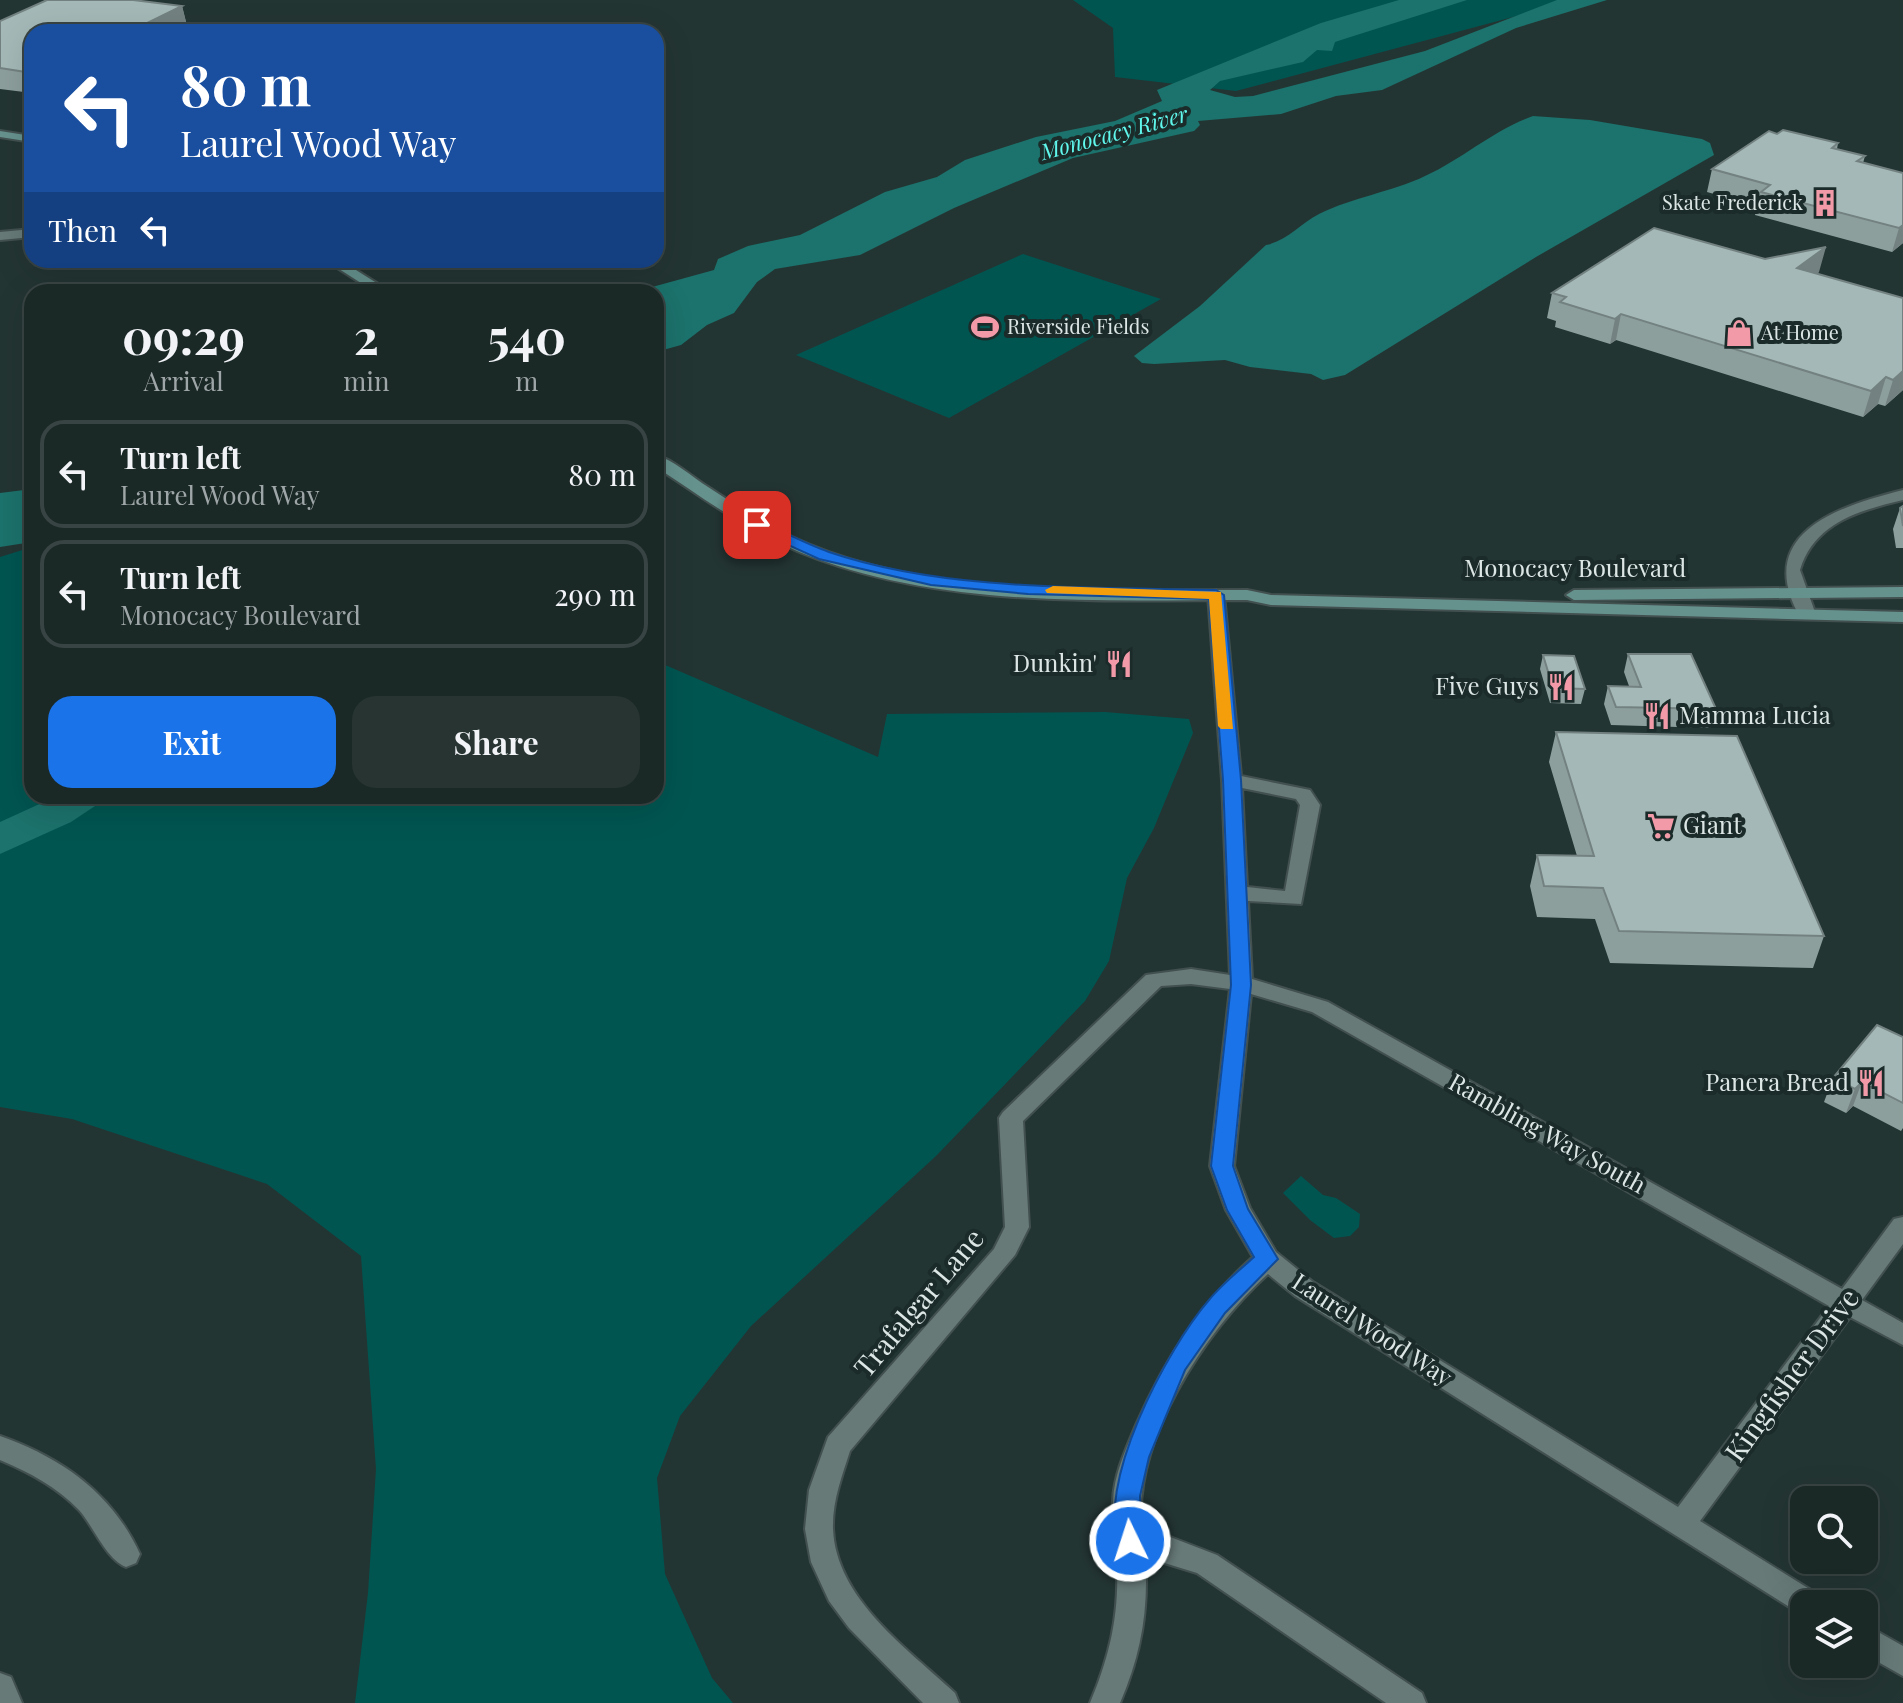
<!DOCTYPE html>
<style>
:root{--surface:#1a2826;--page:#273432;--text:#f1f3f6;--muted:#9fa6a7;--line:#384443;--accent:#1a73e8}
body{margin:0;font-family:"Playfair Display",serif;background:var(--page);color:var(--text);height:100vh;display:flex;flex-direction:column;font-size:30px;white-space:nowrap}
*{box-sizing:border-box;margin:0}
p{font-size:26px;color:var(--muted)}
.icon{flex:none;width:44px;height:44px;fill:none;stroke:currentColor;stroke-width:2;stroke-linecap:round;stroke-linejoin:round}
.map{position:relative;flex:1;overflow:hidden}
.drawer{position:absolute;left:24px;top:284px;width:640px;height:520px;display:flex;flex-direction:column;background:var(--surface);border-radius:24px;box-shadow:0 8px 32px #0002,0 0 0 2px var(--line)}
.drawer>*{flex:none}
.guide{position:absolute;left:24px;top:24px;width:640px;height:244px;border-radius:24px;box-shadow:0 8px 32px #0002,0 0 0 2px var(--line);background:#1a4fa0;color:#fff;overflow:hidden}
.fabs{position:absolute;left:1790px;top:1486px;display:grid;gap:16px}
.fabs a{display:grid;place-items:center;width:88px;height:88px;border-radius:16px;background:var(--surface);box-shadow:0 8px 32px #0002,0 0 0 2px var(--line);font-size:40px}
.pin{position:absolute;display:grid;place-items:center;width:68px;height:68px;color:#fff;margin:-34px;border-radius:16px;box-shadow:0 4px 12px #0006}
.me{position:absolute;width:88px;margin:-44px;rotate:356deg;stroke-linejoin:round;filter:drop-shadow(0 0 6px #0008)}
.turn{display:flex;align-items:center;gap:28px;height:168px;padding:0 24px;font-size:36px}
.turn .icon{width:104px;height:104px;stroke-width:2.5}
.turn b{display:block;font-size:56px;line-height:68px}
.then{display:flex;align-items:center;height:76px;padding:0 24px;background:#0003;gap:16px;font-size:30px}
.eta{display:flex;justify-content:space-evenly;align-items:center;height:136px;text-align:center}
.eta b{font-size:48px;font-weight:700;line-height:56px}
.action{display:flex;gap:16px;margin-top:auto;padding:16px 24px}
.action a{flex:1;height:92px;border-radius:24px;background:var(--accent);color:#fff;font-size:32px;font-weight:700;line-height:92px;text-align:center}
.action a+a{background:var(--page);color:var(--text)}
ul{padding:0;list-style:none}
li{display:flex;align-items:center;gap:24px;height:108px;margin:0 16px 12px;padding:0 8px;border:4px solid var(--line);border-radius:24px}
li div{flex:1}
li b{display:block;font-size:30px}
li em{font-style:normal}
.map>svg:first-child{display:block}
</style>
<div class="map">
<svg width="1903" height="1703" viewBox="0 0 1903 1703">
<rect width="100%" height="100%" fill="#233533"/>
<!-- green -->
<path fill="#005551" d="M1073,0H1577L1236,91L1115,77L1113,28Z
M1023,254L1161,299L949,418L796,355Z
M32,547V796H656V661L878,757L887,714L1105,712L1189,719L1193,733L1154,828L1127,878L1109,961L1085,1001L936,1156L751,1326L680,1416L657,1478L665,1574L712,1678L733,1703H355L368,1593L376,1469L361,1256L267,1184L72,1119L0,1107V557Z
M1301,1176L1323,1195L1336,1198L1360,1214L1359,1227L1350,1236L1334,1238L1310,1220L1283,1193Z"/>
<!-- water -->
<path fill="#1c726c" d="M1399,0H1467L1341,40L1335,42L1332,51L1317,50L1303,62L1220,81L1210,90L1235,97L1253,96L1425,51L1557,0H1607L1516,28L1382,90L1336,96L1281,114L1198,121L1200,125L1194,131L1073,158L954,208L860,255L775,269L757,282L734,313L707,325L681,345L656,352V292H634L714,270L718,259L748,246L800,235L885,192L937,177L965,160L1036,137L1115,121L1162,101L1157,90L1321,23Z
M1533,116L1590,120L1702,139L1710,143L1714,155L1536,257L1345,375L1323,380L1311,374L1250,367L1225,360L1154,364L1142,363L1134,356L1200,306L1266,245C1287,241 1301,223 1319,214C1353,197 1392,192 1425,176C1464,158 1493,130 1533,116Z
M32,489V542L0,547V493Z
M57,796H110L71,822L0,854V822Z"/>
<g fill="none" stroke-linecap="round" stroke-linejoin="round">
<!-- minor casing -->
<g stroke="#425150" stroke-width="4">
<path id="minor" d="M32,229V237L0,240V232Z
M1903,490V500C1860,510 1814,523 1800,570L1816,615L1813,619H1801C1752,534 1836,507 1903,490Z
M1216,590L1224,595L1241,776L1310,790L1320,805L1301,904L1248,901L1252,979L1328,1002L1842,1289L1894,1219L1903,1217V1244L1862,1300L1903,1323V1345L1850,1317L1700,1521L1819,1595L1824,1604H1804V1615L1799,1613L1295,1296L1268,1274C1205,1331 1131,1443 1142,1531L1165,1535L1217,1555L1422,1693L1426,1703H1386L1197,1573L1145,1557C1149,1609 1141,1655 1120,1703H1090C1109,1658 1119,1617 1117,1567C1116,1545 1111,1523 1113,1501C1114,1474 1126,1449 1136,1425C1165,1359 1199,1305 1253,1257L1226,1210L1210,1166L1230,989L1191,984L1161,986L1023,1121L1029,1227L1015,1255L850,1451C842,1476 832,1502 833,1529C836,1599 908,1649 955,1693L959,1703H923L849,1628L829,1601L811,1562L805,1529L809,1490L828,1437L994,1249L1005,1227L999,1118L1003,1112L1146,975L1191,969L1230,975L1222,780L1208,595ZM1242,788L1296,799L1300,805L1285,891L1247,887ZM1251,994L1312,1012L1829,1306L1678,1507L1313,1282L1276,1252L1250,1208L1234,1166Z
M0,1436C62,1458 112,1493 140,1554L136,1563L126,1567C106,1559 94,1527 79,1510C57,1487 29,1472 0,1460Z
M1864,1624L1903,1646V1676L1864,1654Z
M0,1673L11,1677L22,1703H0Z"/>
</g>
<!-- secondary casing -->
<g stroke="#425150" stroke-width="4">
<path id="secondary" d="M0,131L32,136V142L0,137Z
M325,260H340L391,292H375Z
M656,455C674,460 692,477 708,487C740,508 772,529 808,544C940,599 1106,590 1247,590L1271,595L1903,612V622L1271,605L1247,600C1099,600 936,609 797,551C746,530 702,497 656,467Z
M1903,587V597L1574,600L1566,595L1574,590Z"/>
</g>
<!-- minor -->
<use href="#minor" fill="#677a78" fill-rule="evenodd"/>
<!-- secondary -->
<use href="#secondary" fill="#66928e" fill-rule="evenodd"/>
</g>
<!-- wall -->
<path fill="#8d9f9d" d="M182,6L187,26L32,32V93L0,89V21Z
M1838,143L1837,149L1865,156L1863,163L1903,173V243L1892,252L1755,215L1757,206L1707,192L1712,169Z
M1765,259L1819,272L1816,274L1903,298V390L1885,406L1878,404L1863,417L1616,340L1610,344L1555,327L1556,321L1547,318L1552,293Z
M1903,506V548H1896L1893,529L1900,508Z
M1628,654L1716,709L1711,728L1611,725L1604,704L1608,686H1629L1624,672Z
M1543,655L1585,689L1581,704L1550,703L1540,669Z
M1556,732L1824,936L1813,968L1610,963L1595,919L1537,917L1530,886L1537,855L1577,856L1549,762Z
M1903,1037V1128L1901,1131L1853,1106L1846,1113L1824,1102L1833,1078Z"/>
<!-- shaded-wall -->
<path fill="#738280" d="M182,6L187,26L176,32H129Z
M1903,225V243L1892,252L1899,228Z
M1826,247L1819,272L1790,293L1797,268Z
M1621,314L1616,340L1610,344L1615,319Z
M1903,371V390L1885,406L1893,380Z
M1886,377L1878,404L1863,417L1871,391Z
M1862,1082L1853,1106L1846,1113L1855,1089Z"/>
<!-- building -->
<path fill="#a4b9b7" stroke="#738280" stroke-width="2" d="M47,0H133L182,6L129,32H32V73L0,68V21Z
M1783,130L1838,143L1832,148L1865,156L1857,161L1903,173V225L1899,228L1761,192L1770,185L1712,169L1769,131L1777,134Z
M1654,228L1765,259L1826,247L1797,268L1903,298V371L1893,380L1886,377L1871,391L1621,314L1615,319L1560,302L1566,297L1552,293Z
M1903,506V526L1900,508Z
M1628,654H1691L1716,709L1616,707L1608,686L1641,687Z
M1543,655L1574,656L1585,689L1553,688Z
M1556,732L1737,736L1824,936L1619,931L1603,888L1544,886L1537,855L1594,856Z
M1877,1025L1903,1037V1103L1862,1082L1855,1089L1833,1078Z"/>
<!-- route -->
<path fill="#1a73e8" stroke="#114b97" stroke-width="2" d="M751,522H762C784,532 806,544 829,552C946,592 1092,587 1216,590L1224,595L1241,780L1251,985L1233,1166L1248,1209L1278,1259L1225,1313L1185,1370L1149,1457L1140,1496L1142,1541L1139,1549L1130,1552L1121,1549C1092,1488 1168,1347 1209,1300C1222,1284 1239,1271 1254,1257L1227,1210L1211,1166L1231,985L1223,780L1209,599L1028,594L931,585L819,559L751,528Z"/>
<!-- slow -->
<path fill="#f59e0b" d="M1053,586L1221,592L1233,729H1221L1218,726L1209,599L1047,593L1045,590Z"/>
<!-- icons -->
<defs>
<g id="building-bare" transform="scale(2.16)"><path d="M-4-6H4V6H1V3H-1V6H-4ZM-2.5-4.3h1.7v1.8h-1.7ZM.8-4.3h1.7v1.8H.8ZM-2.5-1h1.7V.8h-1.7ZM.8-1h1.7V.8H.8Z" fill="#f39aa9" stroke="#1a2b29" stroke-width="2.5" paint-order="stroke"/></g>
<g id="stadium-bare" transform="scale(2.16)"><path d="M0-5a6.5 5 0 1 0 0 10a6.5 5 0 1 0 0-10ZM-3.5-1.8h7v3.6h-7Z" fill="#f39aa9" stroke="#1a2b29" stroke-width="2.5" paint-order="stroke"/></g>
<g id="shop-bare" transform="scale(2.16)"><path d="M-5-2.5h2.3a2.7 3.5 0 0 1 5.4 0H5L5.5 6h-11ZM-1.5-2.5h3a1.5 2.3 0 0 0-3 0Z" fill="#f39aa9" stroke="#1a2b29" stroke-width="2.5" paint-order="stroke"/></g>
<g id="restaurant-bare" transform="scale(2.16)"><path d="M-5-6h1v4h1v-4h1v4h1v-4h1v5L-1.5 .5V6h-2V.5L-5-1ZM5-6V6H3V1.5H1.5Q1.5-4 5-6Z" fill="#f39aa9" stroke="#1a2b29" stroke-width="2.5" paint-order="stroke"/></g>
<g id="supermarket-bare" transform="scale(2.16)"><path d="M-6-5.5h2.5l.6 2H6L4.5 2H-2.5L-4.4-4H-6ZM-1.5 3.2a1.3 1.3 0 1 0 .1 0ZM3 3.2a1.3 1.3 0 1 0 .1 0Z" fill="#f39aa9" stroke="#1a2b29" stroke-width="2.5" paint-order="stroke"/></g>
</defs>
<g fill-rule="evenodd">
<use href="#building-bare" x="1825" y="203"/>
<use href="#stadium-bare" x="985" y="327"/>
<use href="#shop-bare" x="1739" y="333"/>
<use href="#restaurant-bare" x="1119" y="664"/>
<use href="#restaurant-bare" x="1561" y="687"/>
<use href="#restaurant-bare" x="1657" y="716"/>
<use href="#supermarket-bare" x="1661" y="826"/>
<use href="#restaurant-bare" x="1871" y="1083"/>
</g>
<g text-anchor="middle" stroke-width="8" stroke-linejoin="round" paint-order="stroke">
<!-- far-poi labels -->
<g font-size="20" fill="#dce6e5" stroke="#1a2b29" text-anchor="start">
<text x="1803" y="210" text-anchor="end">Skate Frederick</text>
<text x="1007" y="334">Riverside Fields</text>
<text x="1761" y="340">At Home</text>
</g>
<!-- far-water labels -->
<g font-size="22" font-style="italic" fill="#60f7ed" stroke="#1a2b29">
<text transform="translate(1114 133) rotate(-15)" y="8">Monocacy River</text>
</g>
<!-- street labels -->
<g font-size="24" fill="#dce6e5" stroke="#1a2b29">
<text x="1575" y="577">Monocacy Boulevard</text>
<text transform="translate(1547 1134) rotate(29)" y="8">Rambling Way South</text>
<text transform="translate(1372 1330) rotate(33)" y="8">Laurel Wood Way</text>
</g>
<!-- poi labels -->
<g font-size="24" fill="#dce6e5" stroke="#1a2b29" text-anchor="end">
<text x="1097" y="672">Dunkin'</text>
<text x="1539" y="695">Five Guys</text>
<text x="1679" y="724" text-anchor="start">Mamma Lucia</text>
<text x="1683" y="834" text-anchor="start">Giant</text>
<text x="1849" y="1091">Panera Bread</text>
</g>
<!-- near-street labels -->
<g font-size="28" fill="#dce6e5" stroke="#1a2b29">
<text transform="translate(919 1303) rotate(-50)" y="10">Trafalgar Lane</text>
<text transform="translate(1792 1375) rotate(-54)" y="10">Kingfisher Drive</text>
</g>
</g>
</svg>
<div class="fabs">
<a><svg class="icon" aria-label="search" viewBox="0 0 24 24"><circle cx="10" cy="10" r="6"/><path d="M15 15l6 6"/></svg></a>
<a><svg class="icon" aria-label="layers" viewBox="0 0 24 24"><path d="M12 4l9 5-9 5-9-5zM3 14l9 5 9-5"/></svg></a>
</div>
<div class="pin" style="left:757px;top:525px;background:#d93025"><svg class="icon" aria-label="arrive" viewBox="0 0 24 24"><path d="M6 21V4h12l-3 4 3 4H6"/></svg></div>
<svg class="me" style="left:1130px;top:1541px" viewBox="-20 -20 40 40"><circle r="17" fill="#1a73e8" stroke="#fff" stroke-width="3"/><path d="M0-11L8 9 0 5-8 9z" fill="#fff"/></svg>
<div class="guide">
<div class="turn"><svg class="icon" aria-label="left" viewBox="0 0 24 24"><path d="M17 20v-9H6M10 6l-5 5 5 5"/></svg><div><b>80 m</b>Laurel Wood Way</div></div>
<div class="then">Then<svg class="icon" aria-label="left" viewBox="0 0 24 24"><path d="M17 20v-9H6M10 6l-5 5 5 5"/></svg></div>
</div>
<section class="drawer">
<div class="eta">
<div><b>09:29</b><p>Arrival</p></div>
<div><b>2</b><p>min</p></div>
<div><b>540</b><p>m</p></div>
</div>
<ul>
<li><svg class="icon" aria-label="left" viewBox="0 0 24 24"><path d="M17 20v-9H6M10 6l-5 5 5 5"/></svg><div><b>Turn left</b><p>Laurel Wood Way</p></div><em>80 m</em></li>
<li><svg class="icon" aria-label="left" viewBox="0 0 24 24"><path d="M17 20v-9H6M10 6l-5 5 5 5"/></svg><div><b>Turn left</b><p>Monocacy Boulevard</p></div><em>290 m</em></li>
</ul>
<div class="action"><a>Exit</a><a>Share</a></div>
</section>
</div>
